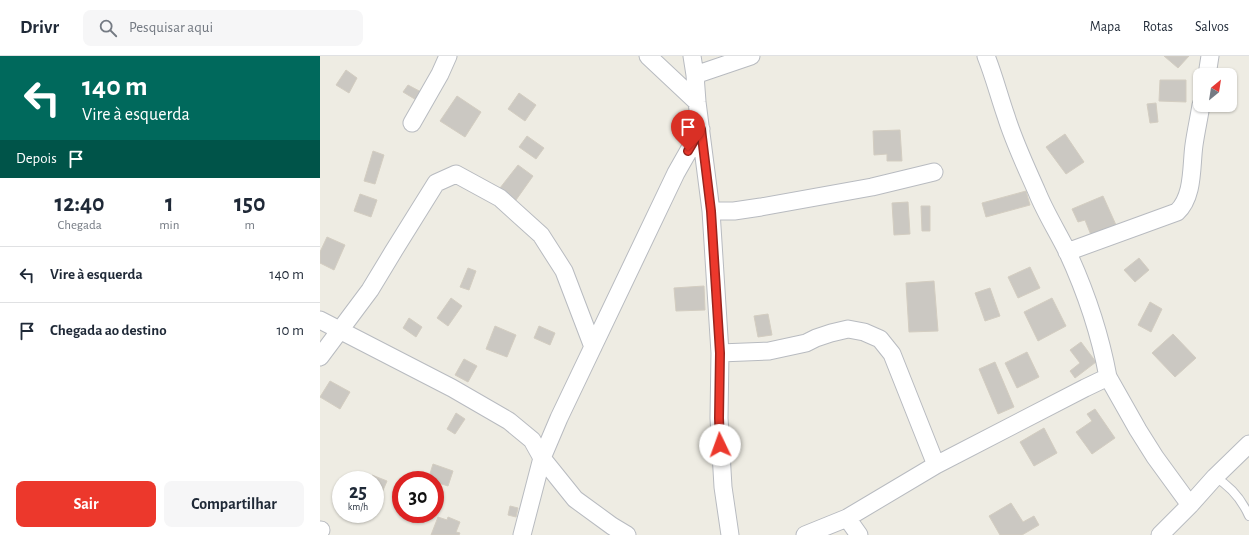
<!DOCTYPE html>
<html lang="pt">
<meta charset="utf-8">
<style>
:root{--surface:#fff;--page:#f6f6f7;--text:#1f2937;--muted:#747a83;--line:#e0e1e3;--accent:#ec382c}
body{margin:0;font-family:"Alegreya Sans",sans-serif;background:var(--page);color:var(--text);height:100vh;display:flex;flex-direction:column;font-size:15px;white-space:nowrap}
*{box-sizing:border-box;margin:0}
p{font-size:13px;color:var(--muted)}
.icon{flex:none;width:22px;height:22px;fill:none;stroke:currentColor;stroke-width:2;stroke-linecap:round;stroke-linejoin:round}
.map{position:relative;flex:1;overflow:hidden}
.sheet{display:flex;flex-direction:column;background:var(--surface);width:320px}
.sheet>*{flex:none}
.guide{background:#00695c;color:#fff;overflow:hidden}
.needle{width:26px;rotate:30deg}
.buttons{position:absolute;left:873px;top:12px;display:grid;gap:8px}
.buttons a{display:grid;place-items:center;width:44px;height:44px;border-radius:8px;background:var(--surface);box-shadow:0 1px 3px #0004;font-size:20px}
.speed{position:absolute;left:12px;top:415px;display:flex;gap:8px;font-size:20px;font-weight:700;text-align:center}
.speed>*{display:grid;place-content:center;width:52px;height:52px;border-radius:50%;background:var(--surface);box-shadow:0 1px 3px #0004;line-height:1}
.speed small{font-size:10px;font-weight:400}
.speed .limit{border:6px solid #d22;background:#fff;color:#111}
.pin{position:absolute;display:grid;place-items:center;width:34px;height:34px;color:#fff;margin:-41px -17px;border-radius:50% 50% 50% 0;rotate:-45deg;box-shadow:0 0 4px #0007}
.pin .icon{rotate:45deg}
.me{position:absolute;width:44px;margin:-22px;rotate:357deg;stroke-linejoin:round;filter:drop-shadow(0 0 3px #0008)}
.turn{display:flex;align-items:center;gap:14px;height:84px;padding:0 16px;font-size:18px}
.turn .icon{width:52px;height:52px;stroke-width:2.5}
.turn b{display:block;font-size:28px;line-height:34px}
.then{display:flex;align-items:center;height:38px;padding:0 16px;background:#0003;gap:8px;font-size:15px}
.eta{display:flex;justify-content:space-evenly;align-items:center;height:68px;text-align:center}
.eta b{font-size:24px;font-weight:700;line-height:28px}
.button{display:flex;gap:8px;margin-top:auto;padding:8px 16px}
.button a{flex:1;height:46px;border-radius:8px;background:var(--accent);color:#fff;font-size:16px;font-weight:700;line-height:46px;text-align:center}
.button a+a{background:var(--page);color:var(--text)}
ul{padding:0;list-style:none}
li{display:flex;align-items:center;gap:12px;height:56px;padding:0 16px;border-top:1px solid var(--line)}
li div{flex:1}
li b{display:block;font-size:15px}
li em{font-style:normal}
header{display:flex;align-items:center;gap:24px;box-sizing:border-box;height:56px;padding:0 20px;background:var(--surface);border-bottom:1px solid var(--line)}
header strong{font-size:19px}
nav{display:flex;gap:22px;margin-inline-start:auto;font-size:14px}
.search{width:280px;height:36px;background:var(--page);display:flex;align-items:center;gap:10px;box-sizing:border-box;padding:0 14px;border-radius:8px;color:var(--muted);font-size:15px}
main{display:flex;flex:1;min-height:0}
.map>svg:first-child{display:block}
</style>
<header>
<strong>Drivr</strong>
<div class="search"><svg class="icon" aria-label="search" viewBox="0 0 24 24"><circle cx="10" cy="10" r="6"/><path d="M15 15l6 6"/></svg>Pesquisar aqui</div>
<nav><a>Mapa</a><a>Rotas</a><a>Salvos</a></nav>
</header>
<main>
<section class="sheet">
<div class="guide">
<div class="turn"><svg class="icon" aria-label="left" viewBox="0 0 24 24"><path d="M17 20v-9H6M10 6l-5 5 5 5"/></svg><div><b>140 m</b>Vire à esquerda</div></div>
<div class="then">Depois<svg class="icon" aria-label="arrive" viewBox="0 0 24 24"><path d="M6 21V4h12l-3 4 3 4H6"/></svg></div>
</div>
<div class="eta">
<div><b>12:40</b><p>Chegada</p></div>
<div><b>1</b><p>min</p></div>
<div><b>150</b><p>m</p></div>
</div>
<ul>
<li><svg class="icon" aria-label="left" viewBox="0 0 24 24"><path d="M17 20v-9H6M10 6l-5 5 5 5"/></svg><div><b>Vire à esquerda</b></div><em>140 m</em></li>
<li><svg class="icon" aria-label="arrive" viewBox="0 0 24 24"><path d="M6 21V4h12l-3 4 3 4H6"/></svg><div><b>Chegada ao destino</b></div><em>10 m</em></li>
</ul>
<div class="button"><a>Sair</a><a>Compartilhar</a></div>
</section>
<div class="map">
<svg width="929" height="479" viewBox="0 0 929 479">
<rect width="100%" height="100%" fill="#eeece3"/>
<!-- building -->
<path fill="#cbc8c2" stroke="#d3cdc1" d="M844,0H869L858,12Z
M26,14L37,22L29,37L16,29Z
M840,24H866V46L839,45Z
M88,29L103,37L98,45L83,36Z
M199,37L216,49L205,65L188,53Z
M137,40L161,56L145,81L120,65Z
M836,47L838,66L830,67L827,48Z
M580,74L582,105H567V98L554,99L553,75Z
M745,78L764,106L746,118L726,91Z
M207,80L224,92L216,103L199,91Z
M53,95L64,99L55,128L44,125Z
M198,109L213,120L196,144L180,132Z
M706,135L710,149L666,161L662,147Z
M40,138L57,144L51,161L34,155Z
M783,140L796,169L771,179L765,164L758,166L752,153Z
M588,146L590,178L574,179L572,147Z
M601,150H610V175H602Z
M7,181L25,189L14,214L0,207V196Z
M819,202L829,214L815,226L804,214Z
M710,211L720,232L698,242L688,221Z
M148,212L156,215L149,234L140,231Z
M614,225L618,275L589,276L586,227Z
M384,230L385,254L356,255L354,232Z
M670,232L680,260L665,265L655,237Z
M131,242L142,250L128,270L117,262Z
M732,242L746,270L718,285L704,256Z
M830,246L842,253L831,276L818,269Z
M448,258L452,279L438,281L434,260Z
M89,262L102,271L96,281L83,272Z
M175,270L196,279L187,301L166,293Z
M219,270L235,277L230,289L214,282Z
M853,278L876,302L855,321L832,297Z
M761,286L776,306L755,322L750,315L760,307L750,294Z
M707,296L719,321L697,332L685,307Z
M144,303L157,310L148,326L135,319Z
M675,306L694,351L678,358L659,313Z
M10,325L30,336L20,353L0,341Z
M775,353L795,382L772,398L756,376L772,365L767,358Z
M136,357L145,363L135,378L127,373Z
M724,372L737,397L714,410L700,386Z
M113,408L133,415L128,430L115,426V424H108Z
M31,417L47,424H28Z
M52,419L67,425L55,453V424H50Z
M691,447L703,466L714,460L719,469L702,479H680L669,460Z
M190,450L198,452L196,461L188,459Z
M118,461L127,464L128,461L140,466L136,476L140,477L139,479H111Z"/>
<g fill="none" stroke-linecap="round" stroke-linejoin="round">
<!-- lane casing -->
<g stroke="#b8bbc0" stroke-width="10">
<path id="lane" d="M895,421C910,430 922,444 929,460"/>
</g>
<!-- street casing -->
<g stroke="#b8bbc0" stroke-width="19">
<path id="street" d="M328,0L377,46
M372,0L375,19L377,46L391,155L400,297L399,362L403,431L410,479
M375,19L431,0
M887,19L890,0
M92,67L120,18L128,0
M391,155H414L441,151L552,131L614,116
M747,196L857,156C874,140 871,110 874,89C876,75 879,62 881,49
M0,264L132,332L189,365L212,384L222,402L255,443L292,470L307,479
M400,297L449,295L486,287L496,282L511,277L528,273L544,276L560,283L572,298L616,409
M0,301L50,234L73,196L116,127L136,118L180,142L221,179L244,215L273,291
M788,321L818,374L835,401L870,449L840,479
M870,449L895,421L929,388
M527,462L539,479
M0,475L1,474
M202,479L222,402L239,362L356,117L381,73
M485,479L527,462L616,409L765,332L788,321C780,278 766,236 747,195C737,175 725,156 717,136C706,111 694,86 686,60C679,40 674,20 666,0"/>
</g>
<!-- lane -->
<use href="#lane" stroke="#fff" stroke-width="8"/>
<!-- street -->
<use href="#street" stroke="#fff" stroke-width="17"/>
</g>
<g fill="none" stroke-linecap="round" stroke-linejoin="round">
<!-- route casing -->
<g stroke="#99241d" stroke-width="10">
<path id="route" d="M368,95L381,73L391,155L400,297L399,362L400,389"/>
</g>
<!-- route -->
<use href="#route" stroke="#ec382c" stroke-width="7"/>
</g>
</svg>
<div class="buttons">
<a><svg class="needle" viewBox="-14 -14 28 28"><path d="M0-13l5 13h-10z" fill="#e53935"/><path d="M0 13l5-13h-10z" fill="#747a83"/></svg></a>
</div>
<div class="speed"><div>25<small>km/h</small></div><div class="limit">30</div></div>
<div class="pin" style="left:368px;top:95px;background:#d93025"><svg class="icon" aria-label="arrive" viewBox="0 0 24 24"><path d="M6 21V4h12l-3 4 3 4H6"/></svg></div>
<svg class="me" style="left:400px;top:389px" viewBox="-20 -20 40 40"><circle r="19" fill="#fff"/><path d="M0-13L10 11 0 6-10 11z" fill="#ec382c"/></svg>
</div>
</main>
